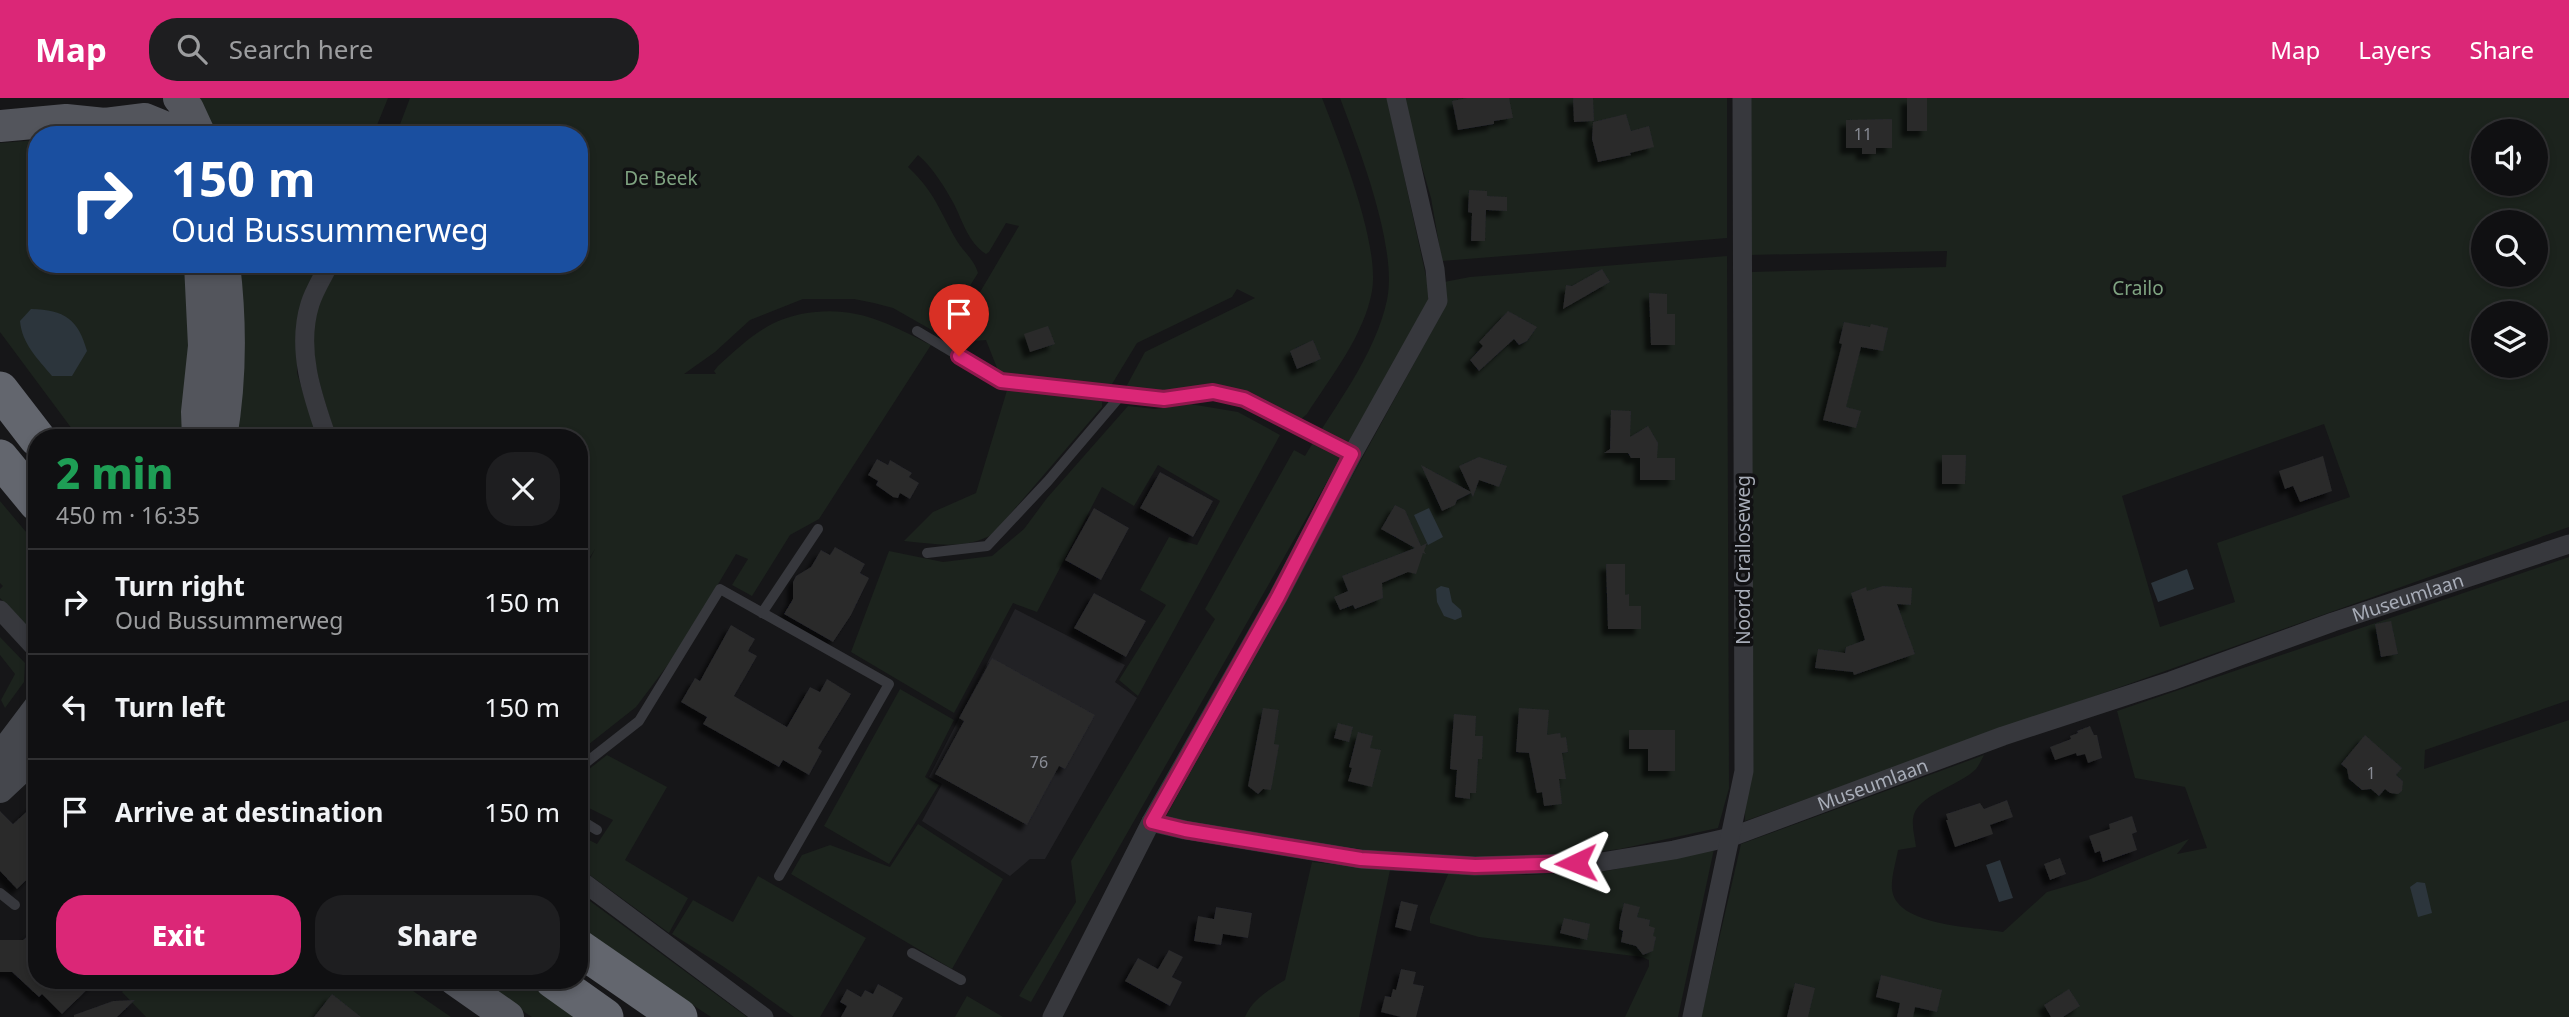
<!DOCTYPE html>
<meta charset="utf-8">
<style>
:root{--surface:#101012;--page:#1e1e20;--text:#f1f3f6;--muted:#9c9d9f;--line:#303032;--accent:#db2777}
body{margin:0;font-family:"Noto Sans",sans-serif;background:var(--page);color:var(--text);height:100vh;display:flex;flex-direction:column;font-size:26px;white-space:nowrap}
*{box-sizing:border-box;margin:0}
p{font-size:23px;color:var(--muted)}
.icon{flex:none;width:38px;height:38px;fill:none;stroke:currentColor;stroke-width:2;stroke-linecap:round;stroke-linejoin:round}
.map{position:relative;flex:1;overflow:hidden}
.drawer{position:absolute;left:28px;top:331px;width:560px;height:560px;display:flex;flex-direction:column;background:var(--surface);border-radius:28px;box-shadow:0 4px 10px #0003,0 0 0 2px var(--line)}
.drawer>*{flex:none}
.guide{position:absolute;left:28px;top:28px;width:560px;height:147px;border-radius:28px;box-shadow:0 4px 10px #0003,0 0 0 2px var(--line);background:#1a4fa0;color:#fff;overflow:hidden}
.tools{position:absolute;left:2471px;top:21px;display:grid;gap:14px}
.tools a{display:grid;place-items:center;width:77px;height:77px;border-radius:50%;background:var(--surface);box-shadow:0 4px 10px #0003,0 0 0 2px var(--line);font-size:35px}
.pin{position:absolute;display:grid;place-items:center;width:60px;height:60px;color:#fff;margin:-72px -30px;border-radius:50% 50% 50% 0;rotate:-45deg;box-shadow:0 0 7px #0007}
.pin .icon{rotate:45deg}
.me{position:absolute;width:77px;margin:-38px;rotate:268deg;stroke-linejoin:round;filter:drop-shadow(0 0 5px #0008)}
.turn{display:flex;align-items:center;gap:24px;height:147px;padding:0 28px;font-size:32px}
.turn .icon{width:91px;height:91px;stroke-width:2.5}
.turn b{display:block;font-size:49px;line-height:60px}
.round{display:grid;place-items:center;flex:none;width:74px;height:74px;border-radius:28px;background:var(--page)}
.overview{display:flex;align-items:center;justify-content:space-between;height:119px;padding:0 28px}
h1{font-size:42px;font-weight:800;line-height:52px;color:#1e9e55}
.action{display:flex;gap:14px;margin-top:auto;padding:14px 28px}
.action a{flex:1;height:80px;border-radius:28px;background:var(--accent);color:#fff;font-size:28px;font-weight:800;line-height:80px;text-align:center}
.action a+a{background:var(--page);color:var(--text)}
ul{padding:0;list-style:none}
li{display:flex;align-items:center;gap:21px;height:105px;padding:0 28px;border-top:2px solid var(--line)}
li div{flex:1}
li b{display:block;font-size:26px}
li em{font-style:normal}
header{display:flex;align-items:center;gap:42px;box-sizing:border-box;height:98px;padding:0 35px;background:var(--accent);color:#fff}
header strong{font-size:33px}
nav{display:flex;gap:38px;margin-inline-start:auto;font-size:24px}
.search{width:490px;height:63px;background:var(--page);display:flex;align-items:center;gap:18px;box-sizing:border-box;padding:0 24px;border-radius:28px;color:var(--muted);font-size:26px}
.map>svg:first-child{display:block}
</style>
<header>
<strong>Map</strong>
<div class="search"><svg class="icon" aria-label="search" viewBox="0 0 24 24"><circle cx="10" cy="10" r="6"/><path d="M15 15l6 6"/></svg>Search here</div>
<nav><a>Map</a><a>Layers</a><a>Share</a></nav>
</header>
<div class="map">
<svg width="2569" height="919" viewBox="0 0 2569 919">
<defs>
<filter id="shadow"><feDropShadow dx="-6" dy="6" stdDeviation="2" flood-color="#0009"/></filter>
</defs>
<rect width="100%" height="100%" fill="#161618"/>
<!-- built -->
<path fill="#222225" d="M1015,511L1125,567L1115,584L1137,600L1045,761H1030L1010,778L922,723L942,686L929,679Z"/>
<!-- green -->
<path fill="#1c231d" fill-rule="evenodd" d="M196,0H388L373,37H212Z
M410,0H1322C1340,46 1380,146 1372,193C1364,238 1331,278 1307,316L1299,323L1251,297L1214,285L1166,294L1126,289L1145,254L1255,200L1237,191L1232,199L1137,245L1112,286L1101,290L999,275L986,242L950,245L1019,128L1006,125L989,154L986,156C968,144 963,124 954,106C944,88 933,70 918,57L908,69C935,94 940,114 957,143C964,154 975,163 978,175L941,234L937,235L893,210L874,205L854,201H803L750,222L715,254L684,276H716L714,273L718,268C733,255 748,240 765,230C776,223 788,219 801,216C853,206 886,224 931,247L819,421L790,437L752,498L732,487L748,461L736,456L679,552L636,609L579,654V483L595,451L579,476V340L336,339C323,297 305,251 317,206C321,193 330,179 335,166H579V37H396Z
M1340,0H1387L1431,201L1031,904L1019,898L1076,804L1071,763L1215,521L1205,511L1294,352L1305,358C1334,309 1375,258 1387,202C1398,150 1359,50 1340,0Z
M1402,0H1727V140L1442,163L1431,100Z
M1751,0H2569V429L1745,723L1749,174L1946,169L1947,153L1749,157ZM2483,33H2536V86H2483ZM2483,124H2536V177H2483ZM2483,215H2536V268H2483ZM2324,326L2350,399L2217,445L2235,504L2160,529L2122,398Z
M37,42V166H192V339H78L0,234V45Z
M1727,158L1729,690L1718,730L1620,751L1531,761L1399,756L1199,730L1164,722L1446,207L1444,184L1470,179Z
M236,166H324L297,245V275L317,339L229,340Z
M1008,289L1099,300L1102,304V309L993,436C966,452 934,446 904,443L933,414L976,395Z
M1190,306L1238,314L1280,337L1138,598L1119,582L1166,507L1140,492L1169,439L1197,447L1220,403L1158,367L1134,408L1102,389L1037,514L1013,505L954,615L851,554L889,453L943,464L992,458L1024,431L1047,400L1128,308L1155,311Z
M0,403L37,447V538L0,500V491L3,488L0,485Z
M2569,459V602L2425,652L2424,671L2569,622V919H1701L1741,746L1984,657C1982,661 1979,667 1976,671C1960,688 1915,697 1913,721C1912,730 1915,740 1916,749L1898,752C1896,764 1891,779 1892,791C1895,828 1975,829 2003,834L2047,794L2088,782L2189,741L2177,756L2207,750L2185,689L2135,680L2117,613Z
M0,539L25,565L24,584L5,610L1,602L15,576L0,557Z
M900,591L954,622L925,679L939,687L889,766L824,728Z
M607,657L667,689L625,762L688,800L669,835L579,769V737L597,746L613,722L579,705V679Z
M918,726L1003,781L952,871L791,776L802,757L830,747L890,769Z
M1714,751L1678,919H1625L1649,868V862L1642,859L1479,839L1430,825V819L1449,774L1526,777L1607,773Z
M1312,764L1390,772L1359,919H1245C1252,902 1270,891 1285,882Z
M758,778L866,840L820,919H794L724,869L672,836L693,802L733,824Z
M579,795L594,806L747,919H711L579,832Z
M132,882H397L451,919H146L122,894Z
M475,882H523L576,919H532Z
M967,898L1003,919H955Z"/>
<!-- water -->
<path fill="#2c353c" d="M31,211C65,212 78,221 87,253L72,278H52C38,261 22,246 20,223Z
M1429,410L1443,439L1428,447L1414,417Z
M2187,471L2194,491L2158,504L2151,485Z
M1441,488L1449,490L1452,504L1461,512L1462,519L1455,522L1444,518L1437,504L1436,491Z
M2000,762L2013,800L1999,804L1986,767Z
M2417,784L2425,785L2432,815L2418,819L2410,789Z"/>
<!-- building -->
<path fill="#29292c" filter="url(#shadow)" d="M1467,0H1509L1513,20L1494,23V26L1458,32L1452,3Z
M1573,0H1593L1594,23L1574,24Z
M1907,0H1927V33H1907Z
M1626,16L1631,33L1649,28L1654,49L1630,55L1631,57L1598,64L1592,41L1593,24Z
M1892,21V50H1876V56H1862V50H1846V22Z
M1469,92L1487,93V98L1507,99V113L1486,112L1485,143H1471L1472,115L1468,114Z
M1602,171L1610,184L1563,211L1566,187L1572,188Z
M1649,195L1667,196V216H1675V247H1651Z
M1508,213L1537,229L1527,243L1519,247L1514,241L1479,273L1470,262L1483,248L1479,244Z
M1844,224L1870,229L1871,226L1888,230L1883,253L1861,249L1846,309L1861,313L1856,330L1823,322L1842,246L1839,245Z
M1048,228L1055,246L1030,254L1024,236Z
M1313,242L1321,261L1297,271L1290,253Z
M1611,312L1631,313L1630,339L1648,328L1658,345L1657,360H1675V382H1640V360H1631L1628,355H1604L1610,351Z
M1942,357H1966L1965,386H1942Z
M2323,358L2332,393L2300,404L2293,388L2285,391L2279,373Z
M1479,359L1507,368L1499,389L1479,382L1473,399L1471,395L1457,402L1455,407L1442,413L1421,367L1471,394L1459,368Z
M877,361L888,367L890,362L912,375L909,379L919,385L910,401L900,395L898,400L893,399L876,387L878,383L868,377Z
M1160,374L1213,403L1193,439L1140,410Z
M1395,407L1405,412L1421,448L1427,445L1424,453L1426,456L1423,455L1416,476L1408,474L1382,485L1383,500L1355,511L1353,507L1340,512L1334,499L1348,493L1342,478L1415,450L1381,431Z
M1094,410L1129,430L1101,482L1065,462Z
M835,449L865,466L860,475L869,480L851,517L833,544L784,516L793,501V484L796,478L811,469L821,452L830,457Z
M1606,466H1625V497L1629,496V508H1641V531H1608Z
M1883,488L1912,490L1911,507L1897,506L1915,556L1854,577L1853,574L1815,570L1818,551L1845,555L1846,549L1865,542L1851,495L1866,489L1867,493Z
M1094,495L1146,523L1126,559L1074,530Z
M2391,523L2398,556L2381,559L2375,526Z
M731,527L755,541L748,553L757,558L734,598L787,629L810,589L820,594L827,581L851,596L818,650L822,653L809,677L783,662L779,669L742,648L703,626L707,619L681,604L695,580L700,583Z
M992,560L1095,617L1065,671L1059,668L1027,727L935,676L964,623L959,620Z
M1263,610L1279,612L1274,646L1279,647L1271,692L1263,691L1258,696L1248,688Z
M1519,610L1549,612L1547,637L1560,635L1561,640L1566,639L1568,654L1562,655L1566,681H1559L1562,706L1544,708L1542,694L1537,695L1536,691L1529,655L1516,654Z
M1454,616L1476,618L1475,638H1483L1482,661H1478L1476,695H1470V701L1455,699L1457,672L1450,671Z
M1338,625L1353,629L1349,644L1334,640Z
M2090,628L2094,637H2097L2102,660L2088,665L2085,656L2077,658L2076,655L2055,662L2050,649L2071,641L2070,638L2078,635L2077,633Z
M1629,632H1675V673H1648V651H1629Z
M1358,634L1373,638L1370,650L1381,652L1372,689L1348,683L1352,670L1349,669Z
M2365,637L2402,670L2396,677L2403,683L2402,693L2398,696L2390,695L2385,691L2379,698L2371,691L2362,692L2349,681L2347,671L2341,666Z
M2007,702L2013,719L1990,727L1993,736L1955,749L1946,722H1948L1946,716L1980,705L1984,711Z
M37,704V772L17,791L0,773V713L13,726Z
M2132,718L2137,734L2132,736L2137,752L2103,764L2100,753L2095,755L2089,738L2110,731L2109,726Z
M2060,760L2066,776L2050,782L2044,766Z
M1401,803L1418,807L1411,833L1395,829Z
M1624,805L1640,809L1637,819L1650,822L1649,828L1655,830L1653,838L1656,839L1653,853L1643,857L1636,848L1621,844L1623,833L1619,831L1620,822Z
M1216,809L1252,815L1248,840L1223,836L1221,847L1194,843L1198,818L1214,821Z
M1564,820L1590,826L1587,842L1560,835Z
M37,830V882H97L62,916L42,896L39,899L12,874H0V842H23Z
M1169,852L1183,859L1172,879L1182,884L1170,908L1125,883L1138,860L1158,871Z
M1401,871L1416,874L1413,886L1424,888L1416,919H1401L1381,914L1385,898L1391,899L1393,891L1396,892Z
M1881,877L1942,892L1937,914L1915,909L1913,919H1897L1900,905L1876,899Z
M1795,885L1815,890L1808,919H1787Z
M878,886L903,900L892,919H841L847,908L840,904L847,891L861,899L865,892L873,896Z
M2069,891L2080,908L2063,919H2051L2044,907Z
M332,896L361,919H314Z
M135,902L117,919H74V917L113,903Z"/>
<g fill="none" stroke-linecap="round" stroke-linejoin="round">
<!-- service -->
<path stroke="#37383d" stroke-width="10" d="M917,233L1001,283L1164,301L1213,294L1244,301L1352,357
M927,455L987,448L1048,383L1122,296
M762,515L818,431
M579,670L639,623L720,491L889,586L779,778
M579,721L597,732
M0,795L15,807
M912,855L961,882"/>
<!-- minor -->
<g stroke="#37383d" stroke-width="19">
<path d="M327,340C312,297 296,251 310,206C314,193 323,179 329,166"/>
<path d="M0,512L37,552"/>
<path id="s1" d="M1151,724L1185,732L1361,761L1475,768L1601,764L1674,752L1731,739L2003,638L2171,583L2333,524L2569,446"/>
<path d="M579,781L764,919"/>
<path d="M1052,919L1151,724L1278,499L1352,357L1438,203L1435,171L1396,0"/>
<path d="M1692,919L1744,673L1742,0"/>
</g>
<!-- secondary -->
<path stroke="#45474d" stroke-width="28" d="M0,659L37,610
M0,691L16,676L37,647"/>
<!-- primary -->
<path stroke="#53555c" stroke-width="32" d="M179,0L188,11L200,37
M0,28L66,22L105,26L145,21L167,30
M198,340L197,314L204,248L200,166
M221,340C231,282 231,224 224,166
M455,882L508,919"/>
<!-- motorway -->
<path stroke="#63666e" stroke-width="37" d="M0,292L37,340
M0,360L37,405
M579,850L679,919
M553,882L605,919"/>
</g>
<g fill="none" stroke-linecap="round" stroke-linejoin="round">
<!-- route casing -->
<g stroke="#8e194d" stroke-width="18">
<path id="route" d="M959,258L1001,283L1164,301L1213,294L1244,301L1352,356L1278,499L1152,724L1185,732L1361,761L1475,768L1576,765"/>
</g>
<!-- route -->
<use href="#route" stroke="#db2777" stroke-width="12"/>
</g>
<g text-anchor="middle" stroke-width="7" stroke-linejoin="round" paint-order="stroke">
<!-- number labels -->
<g font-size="16" fill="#888b94">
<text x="1863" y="42">11</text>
<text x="1039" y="670">76</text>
<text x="2371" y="681">1</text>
</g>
<!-- park labels -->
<g font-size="19" fill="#7fa381" stroke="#111113">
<text x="661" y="87">De Beek</text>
<text x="2138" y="197">Crailo</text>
</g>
<!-- street labels -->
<g font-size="19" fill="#a8adb8" stroke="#111113">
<text transform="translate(1743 462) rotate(-90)" y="7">Noord Crailoseweg</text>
<text dy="7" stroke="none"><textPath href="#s1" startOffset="1304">Museumlaan</textPath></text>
<text dy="7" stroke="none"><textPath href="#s1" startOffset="737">Museumlaan</textPath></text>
</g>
</g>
</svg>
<div class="tools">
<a><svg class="icon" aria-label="sound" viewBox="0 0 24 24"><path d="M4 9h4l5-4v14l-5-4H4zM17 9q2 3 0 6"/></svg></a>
<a><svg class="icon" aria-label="search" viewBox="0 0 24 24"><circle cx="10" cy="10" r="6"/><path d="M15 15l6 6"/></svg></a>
<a><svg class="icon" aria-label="layers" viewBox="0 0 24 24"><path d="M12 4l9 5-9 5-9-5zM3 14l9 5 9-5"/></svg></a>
</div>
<div class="pin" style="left:959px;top:258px;background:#d93025"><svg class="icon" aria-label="arrive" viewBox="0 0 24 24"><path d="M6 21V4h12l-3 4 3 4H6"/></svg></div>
<svg class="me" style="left:1576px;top:765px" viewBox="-20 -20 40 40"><path d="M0-17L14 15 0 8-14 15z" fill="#db2777" stroke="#fff" stroke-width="4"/></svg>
<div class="guide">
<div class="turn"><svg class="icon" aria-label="right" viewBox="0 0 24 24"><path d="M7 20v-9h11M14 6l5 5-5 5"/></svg><div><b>150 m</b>Oud Bussummerweg</div></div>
</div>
<section class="drawer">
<div class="overview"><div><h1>2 min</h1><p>450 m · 16:35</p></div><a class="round"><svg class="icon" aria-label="close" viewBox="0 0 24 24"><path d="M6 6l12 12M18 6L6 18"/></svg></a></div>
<ul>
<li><svg class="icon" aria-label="right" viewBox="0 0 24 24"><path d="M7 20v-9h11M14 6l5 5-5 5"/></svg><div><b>Turn right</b><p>Oud Bussummerweg</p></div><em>150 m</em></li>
<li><svg class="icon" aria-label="left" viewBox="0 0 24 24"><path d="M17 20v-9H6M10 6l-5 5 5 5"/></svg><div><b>Turn left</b></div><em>150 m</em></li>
<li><svg class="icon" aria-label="arrive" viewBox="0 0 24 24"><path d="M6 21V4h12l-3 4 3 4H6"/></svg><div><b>Arrive at destination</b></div><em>150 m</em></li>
</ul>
<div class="action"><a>Exit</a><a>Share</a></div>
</section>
</div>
